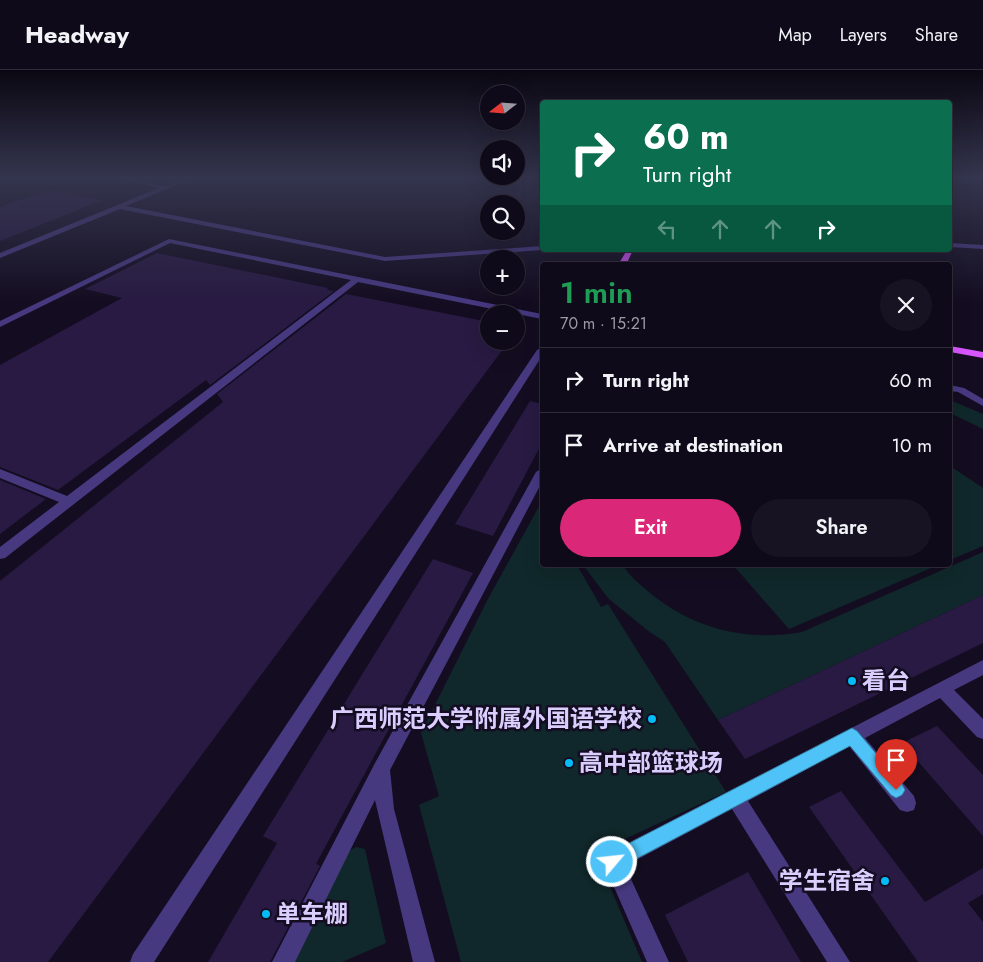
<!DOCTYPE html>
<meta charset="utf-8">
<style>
:root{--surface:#0f0a19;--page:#181322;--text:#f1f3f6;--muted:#9b9aa2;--line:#2f2b38;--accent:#db2777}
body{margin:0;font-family:Jost,"Noto Sans SC",sans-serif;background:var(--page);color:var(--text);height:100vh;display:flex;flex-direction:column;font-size:19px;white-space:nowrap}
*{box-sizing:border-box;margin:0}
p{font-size:16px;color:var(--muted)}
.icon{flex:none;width:28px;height:28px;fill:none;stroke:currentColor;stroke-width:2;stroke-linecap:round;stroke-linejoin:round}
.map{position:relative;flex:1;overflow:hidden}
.side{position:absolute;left:540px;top:192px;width:412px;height:305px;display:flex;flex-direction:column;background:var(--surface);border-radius:5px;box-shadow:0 5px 20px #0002,0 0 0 1px var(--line)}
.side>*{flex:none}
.hud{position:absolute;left:540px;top:30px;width:412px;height:152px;border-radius:5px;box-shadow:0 5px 20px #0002,0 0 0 1px var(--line);background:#0b6e4f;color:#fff;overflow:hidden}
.needle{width:32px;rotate:253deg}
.tools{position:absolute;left:480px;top:15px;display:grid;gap:10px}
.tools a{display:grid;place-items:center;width:45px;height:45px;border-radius:50%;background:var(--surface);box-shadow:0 5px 20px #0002,0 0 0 1px var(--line);font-size:25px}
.pin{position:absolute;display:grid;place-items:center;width:42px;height:42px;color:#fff;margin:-51px -21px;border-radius:50% 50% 50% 0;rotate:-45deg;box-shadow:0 0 5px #0007}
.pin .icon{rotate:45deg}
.me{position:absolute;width:55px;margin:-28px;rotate:62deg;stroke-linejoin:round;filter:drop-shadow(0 0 4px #0008)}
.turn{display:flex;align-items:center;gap:18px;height:105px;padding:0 20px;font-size:22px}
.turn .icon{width:65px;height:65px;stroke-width:2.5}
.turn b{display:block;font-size:35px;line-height:42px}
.lanes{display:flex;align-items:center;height:48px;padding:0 20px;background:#0003;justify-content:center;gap:25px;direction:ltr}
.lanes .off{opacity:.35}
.round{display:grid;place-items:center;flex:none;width:52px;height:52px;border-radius:26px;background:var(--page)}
.summary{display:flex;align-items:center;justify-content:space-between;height:85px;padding:0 20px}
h1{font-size:30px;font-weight:600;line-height:38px;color:#1e9e55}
.cta{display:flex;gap:10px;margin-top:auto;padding:10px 20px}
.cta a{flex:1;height:58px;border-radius:30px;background:var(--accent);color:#fff;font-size:20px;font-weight:600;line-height:58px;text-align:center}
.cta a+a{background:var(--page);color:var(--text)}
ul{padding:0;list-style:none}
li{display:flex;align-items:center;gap:15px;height:65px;padding:0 20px;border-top:1px solid var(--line)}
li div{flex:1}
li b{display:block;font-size:19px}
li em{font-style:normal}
header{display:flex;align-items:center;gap:30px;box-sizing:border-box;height:70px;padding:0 25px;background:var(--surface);border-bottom:1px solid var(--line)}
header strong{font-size:24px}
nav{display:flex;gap:28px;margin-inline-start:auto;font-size:18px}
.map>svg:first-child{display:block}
</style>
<header>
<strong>Headway</strong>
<nav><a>Map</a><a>Layers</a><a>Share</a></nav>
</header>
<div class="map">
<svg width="983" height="892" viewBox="0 0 983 892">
<rect width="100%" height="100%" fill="#140d21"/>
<!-- green -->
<path fill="#10282b" d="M950,330L983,344V359L950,343Z
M950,396L983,418V476L950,490Z
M542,431V495H577L601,537L608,534L726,722L601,780V796L642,892H461L419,735L439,726L421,663L488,529Z
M983,482V525L718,650L665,572L647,560L608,528L583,495H623C629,506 641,515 650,523C694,559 746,572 802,562Z
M733,495H938L789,559Z
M356,777L365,779L386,873L342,892H294L345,783Z"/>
<!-- building -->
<path fill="#281a42" d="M48,120L103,130L0,171V137Z
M157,183L328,218L327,220L334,221L210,315L206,310L58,420L0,397V295L122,228L85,219Z
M346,224L489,252V271H509L48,892H0V511L223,332L217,324Z
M530,331L542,334V373L493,466L455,454Z
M0,410L46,429L0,464Z
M433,489L473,503L316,794L320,796L270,892H208L277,773L263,766Z
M983,525V573L745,689L718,650Z
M937,656L983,705V766L902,673Z
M841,721L925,832L983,798V824L968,833L983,852V892H918L809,737Z
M748,802L801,892H688L665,845Z"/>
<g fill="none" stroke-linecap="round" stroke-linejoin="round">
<!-- minor -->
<path fill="#463980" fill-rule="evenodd" d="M116,108C132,108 147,115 163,116C173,117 182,108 193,108L126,136L385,187L542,176V180L385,191L120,139L0,188V183L159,118Z
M169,169L542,244V249L358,212L5,488L0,489V477L59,432L0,408V399L67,426L351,210L170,173L0,257V251Z
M950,173L983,175V179L950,177Z
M542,277V286L154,892H130L133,884L537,280Z
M950,315L964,318L983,329V336L958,322L950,321Z
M542,398V412L390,700L394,739L435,892H413L375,730L295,892H272L375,693L536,402Z
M983,590V605L954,620L983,649V669L977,667L940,628L865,668L914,726L916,733L914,740L907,742L900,740L849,676L748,731L850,892H827L732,739L625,796L669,892H647L603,792L606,785Z"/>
<!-- major -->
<path fill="#d756fd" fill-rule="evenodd" d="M627,180H633L626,195H618Z
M950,276L983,282V288L950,282Z"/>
</g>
<!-- sky -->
<linearGradient id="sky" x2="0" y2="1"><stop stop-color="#0b0712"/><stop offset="0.46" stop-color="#34354e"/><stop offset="1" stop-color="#34354e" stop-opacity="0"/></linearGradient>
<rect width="983" height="233" fill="url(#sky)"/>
<!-- route -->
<path fill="#4fc3f7" stroke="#337fa1" d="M852,658L857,661L902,714L905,720L902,725L896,728L891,725L850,676L619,798L612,800L606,798L604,792L606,785Z"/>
<!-- markers -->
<g fill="#03bbf6" stroke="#140d21" stroke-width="2">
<circle cx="852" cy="611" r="5"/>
<circle cx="652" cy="649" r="5"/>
<circle cx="569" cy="693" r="5"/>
<circle cx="885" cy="811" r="5"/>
<circle cx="266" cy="844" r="5"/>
</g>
<g text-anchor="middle" stroke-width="5" stroke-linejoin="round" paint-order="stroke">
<!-- near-poi labels -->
<g font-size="24" font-weight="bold" fill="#daceff" stroke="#140d21" text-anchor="start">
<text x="862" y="619">看台</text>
<text x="642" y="657" text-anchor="end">广西师范大学附属外国语学校</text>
<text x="579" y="701">高中部篮球场</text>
<text x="875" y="819" text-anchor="end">学生宿舍</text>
<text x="276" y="852">单车棚</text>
</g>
</g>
</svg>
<div class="tools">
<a><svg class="needle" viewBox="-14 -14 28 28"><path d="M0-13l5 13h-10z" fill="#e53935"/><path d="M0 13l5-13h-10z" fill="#9b9aa2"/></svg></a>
<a><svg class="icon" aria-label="sound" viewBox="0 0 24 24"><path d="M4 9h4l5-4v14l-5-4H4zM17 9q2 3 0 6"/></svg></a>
<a><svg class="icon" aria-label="search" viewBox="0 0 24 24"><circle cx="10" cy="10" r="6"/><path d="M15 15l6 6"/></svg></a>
<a>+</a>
<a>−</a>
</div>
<div class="pin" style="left:896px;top:720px;background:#d93025"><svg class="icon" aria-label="arrive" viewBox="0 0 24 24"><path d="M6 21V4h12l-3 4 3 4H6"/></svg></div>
<svg class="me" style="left:612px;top:792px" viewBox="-20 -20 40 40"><circle r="17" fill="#4fc3f7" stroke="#fff" stroke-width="3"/><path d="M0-11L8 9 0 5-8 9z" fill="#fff"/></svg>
<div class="hud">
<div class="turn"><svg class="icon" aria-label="right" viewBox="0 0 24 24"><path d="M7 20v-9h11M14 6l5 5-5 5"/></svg><div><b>60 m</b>Turn right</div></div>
<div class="lanes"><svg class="icon off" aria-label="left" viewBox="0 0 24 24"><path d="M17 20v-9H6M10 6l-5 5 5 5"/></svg><svg class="icon off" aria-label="ahead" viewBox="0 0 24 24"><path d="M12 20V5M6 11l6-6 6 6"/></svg><svg class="icon off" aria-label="ahead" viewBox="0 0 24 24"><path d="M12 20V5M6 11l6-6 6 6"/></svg><svg class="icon" aria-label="right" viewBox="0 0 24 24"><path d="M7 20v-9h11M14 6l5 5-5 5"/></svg></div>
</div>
<section class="side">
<div class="summary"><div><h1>1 min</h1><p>70 m · 15:21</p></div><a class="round"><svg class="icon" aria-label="close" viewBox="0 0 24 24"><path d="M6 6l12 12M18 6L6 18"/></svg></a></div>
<ul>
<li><svg class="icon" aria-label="right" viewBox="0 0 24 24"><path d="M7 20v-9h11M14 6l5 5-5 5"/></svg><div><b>Turn right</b></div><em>60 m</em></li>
<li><svg class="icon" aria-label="arrive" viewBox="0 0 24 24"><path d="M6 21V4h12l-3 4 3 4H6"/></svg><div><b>Arrive at destination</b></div><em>10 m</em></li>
</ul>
<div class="cta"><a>Exit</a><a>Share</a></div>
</section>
</div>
